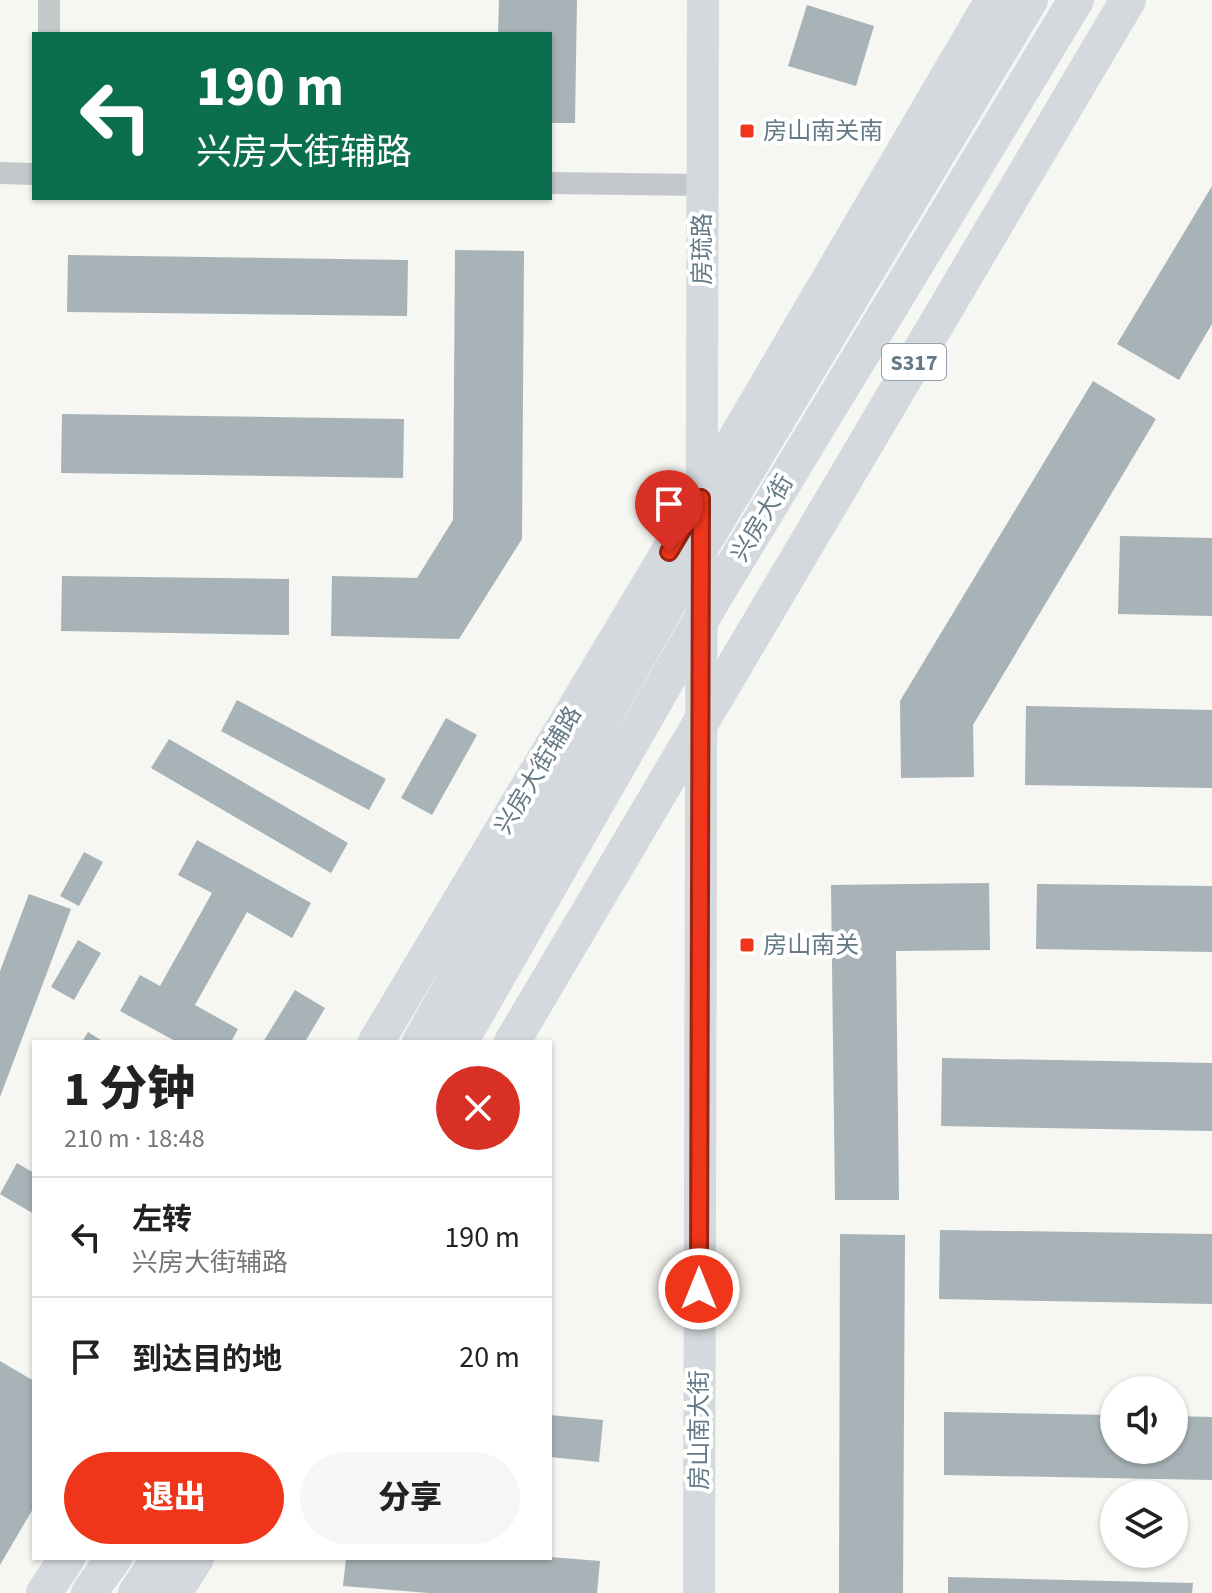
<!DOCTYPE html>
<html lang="zh">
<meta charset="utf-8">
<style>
:root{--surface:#fff;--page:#f6f6f6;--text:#222;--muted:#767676;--line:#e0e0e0;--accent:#ef361a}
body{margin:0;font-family:"Source Sans 3","Noto Sans SC",sans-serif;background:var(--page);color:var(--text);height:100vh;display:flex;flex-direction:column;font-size:30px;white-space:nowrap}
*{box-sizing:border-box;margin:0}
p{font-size:26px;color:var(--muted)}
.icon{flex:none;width:44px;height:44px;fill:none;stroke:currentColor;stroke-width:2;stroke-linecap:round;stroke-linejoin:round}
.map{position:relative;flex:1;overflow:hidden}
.side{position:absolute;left:32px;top:1040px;width:520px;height:520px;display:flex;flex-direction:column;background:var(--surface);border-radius:0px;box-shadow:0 2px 6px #0004}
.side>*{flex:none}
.hud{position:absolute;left:32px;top:32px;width:520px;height:168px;border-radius:0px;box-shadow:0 2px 6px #0004;background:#0b6e4f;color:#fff;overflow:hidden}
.controls{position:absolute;left:1100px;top:1376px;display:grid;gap:16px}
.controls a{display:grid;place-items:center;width:88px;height:88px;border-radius:50%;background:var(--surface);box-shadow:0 2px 6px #0004;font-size:40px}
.pin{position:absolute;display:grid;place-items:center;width:68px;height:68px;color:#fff;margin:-82px -34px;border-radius:50% 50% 50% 0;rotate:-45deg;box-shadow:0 0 8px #0007}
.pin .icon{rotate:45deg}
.me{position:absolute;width:88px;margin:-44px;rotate:0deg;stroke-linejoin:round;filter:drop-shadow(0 0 6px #0008)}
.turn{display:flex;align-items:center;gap:28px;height:168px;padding:0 32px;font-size:36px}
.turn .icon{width:104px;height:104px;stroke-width:2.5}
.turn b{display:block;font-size:56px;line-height:68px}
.round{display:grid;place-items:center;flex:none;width:84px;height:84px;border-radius:42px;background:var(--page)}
.head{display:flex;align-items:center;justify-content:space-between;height:136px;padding:0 32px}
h1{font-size:48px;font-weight:800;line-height:60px}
.primary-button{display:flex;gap:16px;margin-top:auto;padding:16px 32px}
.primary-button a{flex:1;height:92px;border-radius:48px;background:var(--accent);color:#fff;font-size:32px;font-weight:800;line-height:92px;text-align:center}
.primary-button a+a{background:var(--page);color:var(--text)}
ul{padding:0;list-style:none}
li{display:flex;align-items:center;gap:24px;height:120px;padding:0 32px;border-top:2px solid var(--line)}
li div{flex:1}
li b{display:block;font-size:30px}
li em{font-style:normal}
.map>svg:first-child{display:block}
</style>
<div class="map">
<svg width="1212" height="1593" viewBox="0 0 1212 1593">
<rect width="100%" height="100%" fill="#f6f6f2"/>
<!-- building -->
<path fill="#a7b3b7" d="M499,0H577L575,123H550V34H498Z
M807,5L874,26L856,86L788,66Z
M1212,186V324L1179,380L1117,344Z
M455,250L524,251L522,539L459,639L331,636L332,576L417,578L453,520Z
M68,255L408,260L407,316L67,312Z
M1093,381L1156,419L973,725L974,777L901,778L900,701Z
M62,414L404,419L403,478L61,473Z
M1120,536L1212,538V616L1118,614Z
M62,576L289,579V635L61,631Z
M237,700L386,779L369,810L221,731Z
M1026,706L1212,710V788L1025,785Z
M446,718L477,735L432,815L401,798Z
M169,739L348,843L331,873L151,768Z
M197,840L311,903L292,938L247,912L195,1005L238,1029L231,1042H177L120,1011L140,975L160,986L212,893L178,875Z
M84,852L103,862L79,906L60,896Z
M989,883L990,950L896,951L899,1200H835L831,885Z
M1037,884L1212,886V952L1036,949Z
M29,894L71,909L0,1097V971Z
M78,940L101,953L74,1000L51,987Z
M295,990L325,1008L305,1042H263Z
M88,1032L104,1042H82Z
M942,1058L1212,1063V1131L941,1126Z
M17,1163L34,1173V1214L0,1194Z
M940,1230L1212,1234V1304L939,1299Z
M840,1234L905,1235L903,1593H839Z
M0,1361L34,1381V1507L0,1565Z
M944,1412L1114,1415V1450H1174V1416L1212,1417V1480L944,1475Z
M550,1415L603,1420L599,1462L550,1457Z
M346,1558L550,1557L600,1561L597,1593H429L343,1586Z
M948,1577L1193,1583L1192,1593H948Z"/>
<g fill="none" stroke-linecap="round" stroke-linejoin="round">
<!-- minor -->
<path stroke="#c3c8cb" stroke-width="22" d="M49,0V34
M0,173L34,174
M550,183L702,185"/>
<!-- secondary -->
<path stroke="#d4d9dd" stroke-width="32" d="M699,1593L703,0"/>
<!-- primary -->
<path stroke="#d4d9dd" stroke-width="36" d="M376,1042L701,498L993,0
M420,1042L691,563L1030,0
M460,1042L709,606L1076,0
M512,1042L1128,0
M44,1593L67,1558
M89,1593L114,1558
M136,1593L160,1558
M174,1593L196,1558"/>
</g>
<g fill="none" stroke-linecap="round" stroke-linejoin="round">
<!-- route casing -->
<g stroke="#9b2311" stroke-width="20">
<path id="route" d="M669,552L701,498L699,1289"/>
</g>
<!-- route -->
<use href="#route" stroke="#ef361a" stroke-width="14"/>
</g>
<!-- markers -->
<g fill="#ef361a" stroke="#fff" stroke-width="3">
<rect x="739" y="123" width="16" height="16" rx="4"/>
<rect x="739" y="937" width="16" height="16" rx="4"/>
</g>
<g text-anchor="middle" stroke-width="8" stroke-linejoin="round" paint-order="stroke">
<!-- shield labels -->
<rect fill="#fff" stroke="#92a2aa" stroke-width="2" x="882" y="344" width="64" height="36" rx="6"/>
<g font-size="22" font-weight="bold" fill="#637a86">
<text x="914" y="370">S317</text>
</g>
<!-- poi labels -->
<g font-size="24" fill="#637a86" stroke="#fff" text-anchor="start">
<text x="763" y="139">房山南关南</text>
<text x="763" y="953">房山南关</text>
</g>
<!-- street labels -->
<g font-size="24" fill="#637a86" stroke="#fff">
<text transform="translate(702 249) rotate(-90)" y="8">房琉路</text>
<text transform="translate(762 518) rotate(-59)" y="8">兴房大街</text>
<text transform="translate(538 770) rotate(-59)" y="8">兴房大街辅路</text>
<text transform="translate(699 1430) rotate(-90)" y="8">房山南大街</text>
</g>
</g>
</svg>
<div class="controls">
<a><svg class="icon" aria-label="sound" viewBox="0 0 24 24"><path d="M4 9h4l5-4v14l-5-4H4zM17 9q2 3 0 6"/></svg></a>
<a><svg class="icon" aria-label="layers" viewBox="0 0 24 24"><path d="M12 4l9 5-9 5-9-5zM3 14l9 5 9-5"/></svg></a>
</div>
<div class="pin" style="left:669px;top:552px;background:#d93025"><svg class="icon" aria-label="arrive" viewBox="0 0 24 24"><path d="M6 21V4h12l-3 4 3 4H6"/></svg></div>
<svg class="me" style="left:699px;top:1289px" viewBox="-20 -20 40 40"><circle r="17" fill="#ef361a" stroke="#fff" stroke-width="3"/><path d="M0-11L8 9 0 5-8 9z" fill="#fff"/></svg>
<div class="hud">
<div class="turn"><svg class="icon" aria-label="left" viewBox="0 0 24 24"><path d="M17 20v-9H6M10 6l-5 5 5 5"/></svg><div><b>190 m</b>兴房大街辅路</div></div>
</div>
<section class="side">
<div class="head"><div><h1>1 分钟</h1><p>210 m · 18:48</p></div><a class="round" style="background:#d93025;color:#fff"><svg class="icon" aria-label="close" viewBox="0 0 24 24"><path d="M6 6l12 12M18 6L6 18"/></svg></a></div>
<ul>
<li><svg class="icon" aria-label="left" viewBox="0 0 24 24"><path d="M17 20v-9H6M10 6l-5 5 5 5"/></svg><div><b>左转</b><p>兴房大街辅路</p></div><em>190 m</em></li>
<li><svg class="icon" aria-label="arrive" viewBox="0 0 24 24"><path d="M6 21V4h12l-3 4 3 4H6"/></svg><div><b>到达目的地</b></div><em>20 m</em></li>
</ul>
<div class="primary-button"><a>退出</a><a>分享</a></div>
</section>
</div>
